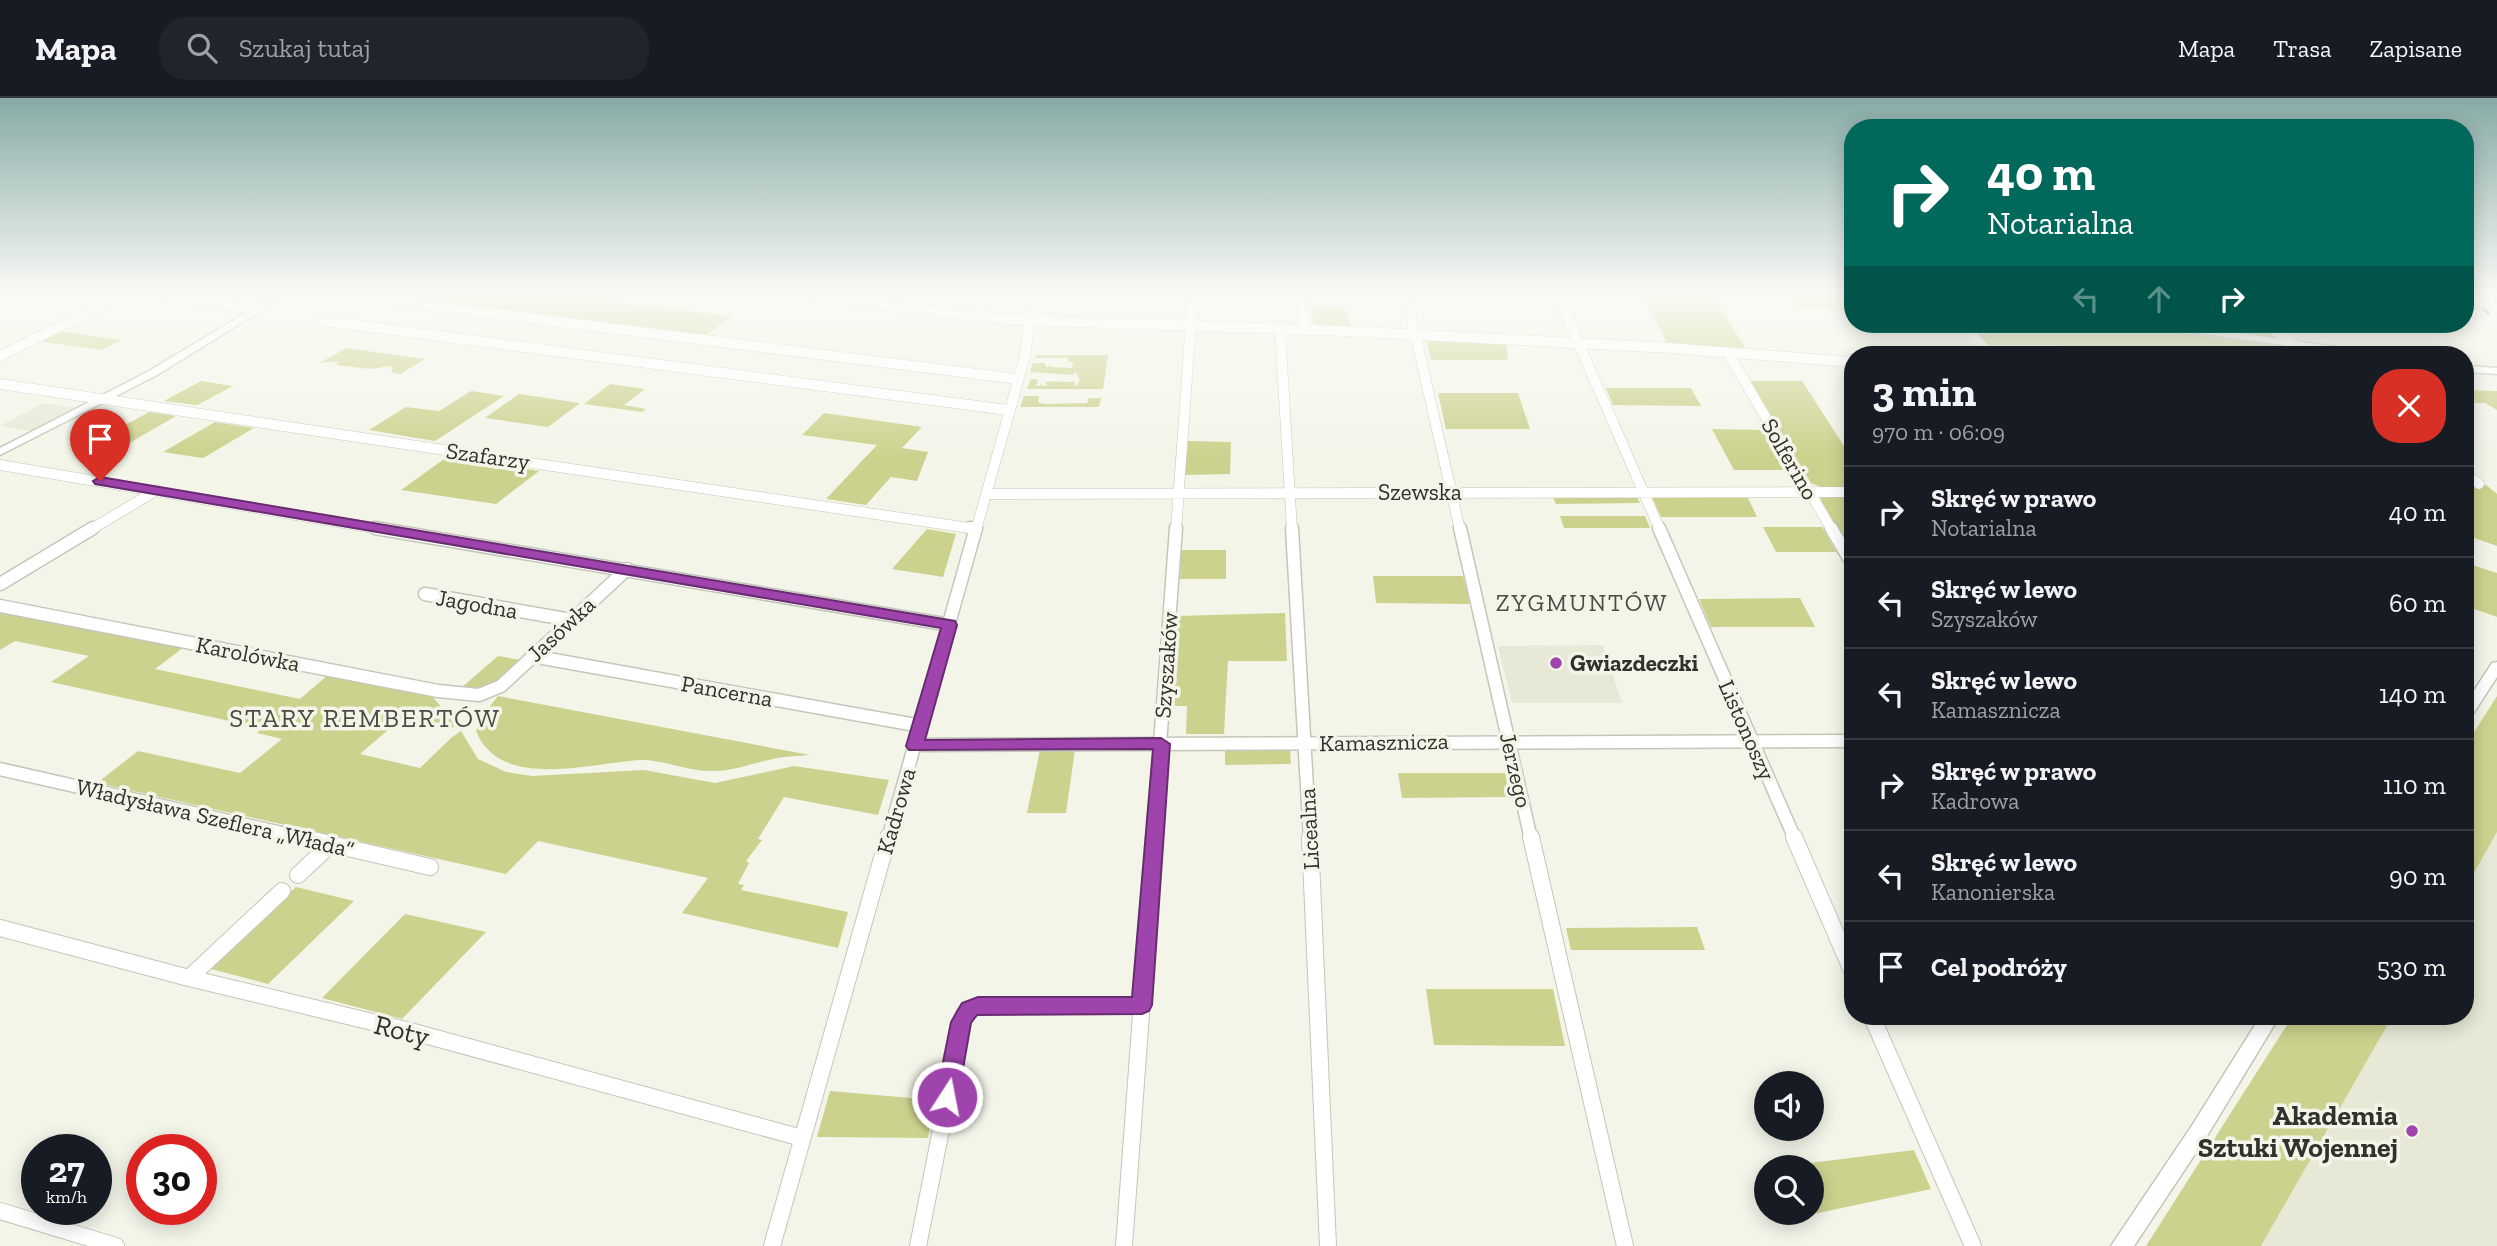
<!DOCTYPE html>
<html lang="pl">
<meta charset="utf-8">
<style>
:root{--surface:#171b24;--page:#20242c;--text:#f1f3f6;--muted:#9ea1a6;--line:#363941}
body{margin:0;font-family:"Zilla Slab",serif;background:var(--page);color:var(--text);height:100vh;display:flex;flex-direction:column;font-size:26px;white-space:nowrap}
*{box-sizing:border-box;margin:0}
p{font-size:23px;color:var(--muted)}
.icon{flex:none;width:38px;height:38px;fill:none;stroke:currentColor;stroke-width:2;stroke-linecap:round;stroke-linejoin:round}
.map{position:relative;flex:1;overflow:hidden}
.details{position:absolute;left:1844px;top:248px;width:630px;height:679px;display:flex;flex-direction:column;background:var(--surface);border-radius:28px;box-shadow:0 4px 18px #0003}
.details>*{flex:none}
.guide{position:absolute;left:1844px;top:21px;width:630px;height:214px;border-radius:28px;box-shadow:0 4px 18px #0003;background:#00695c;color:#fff;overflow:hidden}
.buttons{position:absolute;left:1754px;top:973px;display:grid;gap:14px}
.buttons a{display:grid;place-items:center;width:70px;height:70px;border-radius:50%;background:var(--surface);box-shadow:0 4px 18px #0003;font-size:35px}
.speed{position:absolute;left:21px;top:1036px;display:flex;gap:14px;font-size:35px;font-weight:700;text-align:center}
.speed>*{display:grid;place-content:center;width:91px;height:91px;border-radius:50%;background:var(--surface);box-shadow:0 4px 18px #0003;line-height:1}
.speed small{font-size:18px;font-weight:400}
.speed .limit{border:10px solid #d22;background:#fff;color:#111}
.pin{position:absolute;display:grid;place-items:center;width:60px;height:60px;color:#fff;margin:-72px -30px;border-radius:50% 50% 50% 0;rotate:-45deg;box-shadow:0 0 7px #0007}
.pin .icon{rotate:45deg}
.me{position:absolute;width:77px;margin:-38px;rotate:11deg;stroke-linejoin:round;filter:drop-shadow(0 0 5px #0008)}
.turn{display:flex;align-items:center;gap:24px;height:147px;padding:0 28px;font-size:32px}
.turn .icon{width:91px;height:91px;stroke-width:2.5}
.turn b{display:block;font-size:49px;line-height:60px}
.lanes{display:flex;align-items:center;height:66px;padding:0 28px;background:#0003;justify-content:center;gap:35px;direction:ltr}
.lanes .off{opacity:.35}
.round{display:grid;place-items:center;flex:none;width:74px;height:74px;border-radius:28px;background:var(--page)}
.summary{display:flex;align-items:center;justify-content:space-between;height:119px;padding:0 28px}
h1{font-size:42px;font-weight:700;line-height:52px}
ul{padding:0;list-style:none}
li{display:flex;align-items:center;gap:21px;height:91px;padding:0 28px;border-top:2px solid var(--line)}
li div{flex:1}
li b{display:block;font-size:26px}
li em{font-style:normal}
header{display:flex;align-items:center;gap:42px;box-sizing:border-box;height:98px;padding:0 35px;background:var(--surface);border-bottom:2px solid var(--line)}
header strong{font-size:33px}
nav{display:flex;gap:38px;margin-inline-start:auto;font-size:24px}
.search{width:490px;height:63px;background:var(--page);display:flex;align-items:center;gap:18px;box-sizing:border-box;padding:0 24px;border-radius:28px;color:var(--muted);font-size:26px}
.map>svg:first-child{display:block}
</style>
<header>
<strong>Mapa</strong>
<div class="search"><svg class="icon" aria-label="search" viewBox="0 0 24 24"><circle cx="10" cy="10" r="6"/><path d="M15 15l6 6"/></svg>Szukaj tutaj</div>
<nav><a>Mapa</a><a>Trasa</a><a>Zapisane</a></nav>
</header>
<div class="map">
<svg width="2497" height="1148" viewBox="0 0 2497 1148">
<rect width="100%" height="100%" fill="#f4f5e9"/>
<!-- built -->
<path fill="#e7e9d6" d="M43,305L74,310L30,333L0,328Z
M1603,547L1622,605H1512L1498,548Z
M2497,734V1148H2261L2392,919H2466V789Z"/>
<!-- green -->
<path fill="#ccd28e" d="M398,196H547L732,218L704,239L390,201Z
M1641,196H1712L1748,254L1669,248Z
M1790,196H1827L1837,210L1798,209Z
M1312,210H1345L1352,232L1329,230L1313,225Z
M2036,226H2110L2295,250L2304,257H2068L2057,247H1988L1971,228H2037Z
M2168,226H2264L2282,240Z
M58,233L122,242L102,252L38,243Z
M1427,243L1506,245L1508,262H1431Z
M346,250L425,261L400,276L391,274L393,270L391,268L370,271L336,267L339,263L320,265Z
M1036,257H1108L1103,291H1027L1031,281H1037L1038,284L1035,287L1040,288L1041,285L1043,288L1048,287L1045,284C1050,283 1066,284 1075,284L1074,287L1076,288L1080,282L1075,273L1074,277L1030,274L1033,265H1044L1047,270L1052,266L1051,269L1072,270L1073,264H1068V260H1035Z
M201,283L233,288L197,307L164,303Z
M1750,283H1802L1853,362V389H1821L1811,385Z
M610,286L645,291L624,307L646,311L642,314L584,306Z
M1606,290H1691L1701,308L1613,307Z
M2466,292L2497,293V312L2485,305H2466Z
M471,293L504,298L435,343L369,332L406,309L439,313Z
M1438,295H1518L1530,331H1446Z
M519,296L580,305L548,329L485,320Z
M1024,298H1039L1038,304L1043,306L1087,305L1089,300H1101L1099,309H1020Z
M149,314L176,318L124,348L96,343Z
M824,315L922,329L902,350L928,354L917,383L891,379L866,407L826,401L877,347L802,337Z
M215,324L254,330L203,360L163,354Z
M1712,331L1766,332L1789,372H1734Z
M1188,343L1231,344L1230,376L1185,377Z
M447,359L539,373L496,406L401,392Z
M2466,387H2486L2497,396V448L2466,437Z
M1819,397H1853V457L1822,404Z
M1632,398L1637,400L1640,405L1556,406L1553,399Z
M1652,399L1748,400L1757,419H1661Z
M1560,418H1645L1650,430H1564Z
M1763,429H1822L1836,454H1776Z
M927,431L956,436L943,479L892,471Z
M1181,452H1226V481H1180Z
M2466,465L2497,475V519L2466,508Z
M1373,478H1463L1470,506L1376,505Z
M1800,500L1815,529H1711L1699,501Z
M0,513L184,549L155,571L300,601L328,577L429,594L456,628L448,631L401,621L360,656L420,670L451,640L461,633L478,661L506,674L532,678L644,672L715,685L794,668L889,682L878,717L784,699L758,741L762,742L746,763L749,765L738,786L744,787L741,792L848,814L838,850L682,815L708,780L538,743L506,776L97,685L138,653L240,675L282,641L257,635L262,630L51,584L89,558L15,543L0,552Z
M1285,515L1287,563H1228L1224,636H1186L1187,608H1171L1178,518Z
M498,558L521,562L488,591L461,590Z
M498,598L810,657C798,658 785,658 773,661C753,665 731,674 710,673C687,673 664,662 642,662C594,664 500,694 476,633L482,618Z
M2497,598V734L2466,789V647Z
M1290,651L1291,666L1225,667V652Z
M1040,652H1075L1066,715H1027Z
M1398,675H1505L1511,699L1402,700Z
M296,789L354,803L268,886L207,870Z
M405,816L486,834L402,921L322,900Z
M1697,829L1705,852H1571L1566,830Z
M1426,891H1553L1565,948L1434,947Z
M2292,919H2392L2261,1148H2146Z
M830,993L935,1002L928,1040L817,1039Z
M1914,1052L1931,1091L1795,1120L1793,1115H1811V1069H1778Z"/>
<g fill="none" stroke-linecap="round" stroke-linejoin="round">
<!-- stream -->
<path stroke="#969c42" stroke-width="3.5" d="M2492,196L2497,200"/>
<!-- minor-far2 casing -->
<g stroke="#c4c6ba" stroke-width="11">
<path id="minor-far2" d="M143,196L259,211
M336,196L1018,281
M790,196L1014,222L1345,233L1670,250L1853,264
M1303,196L1305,232
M1406,196L1460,432
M1557,196L1660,432
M324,223L1008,312
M1961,226L1990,257
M2267,226L2308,257
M1280,231L1292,432
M1728,255L1832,432
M0,258L125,196
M0,286L976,431
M0,367L385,432
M2466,376L2479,386
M986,396L1853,394
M90,432L157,392
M976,432L1024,262L1030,223L1038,196
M1176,432L1193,196"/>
</g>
<!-- minor-far1 casing -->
<g stroke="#c4c6ba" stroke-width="15">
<path id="minor-far1" d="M375,430L950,527
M970,430L976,431
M1292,430L1310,741
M1460,430L1531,741
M1659,430L1795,741
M1831,430L1853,467
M0,486L93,430
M425,496L571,522
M0,508L438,593L479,597L501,588L627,471
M532,558L921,628
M915,647L1853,643
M0,671L308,741
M888,741L976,430
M1153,741L1176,430"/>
</g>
<!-- minor casing -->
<g stroke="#c4c6ba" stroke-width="18">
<path id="minor" d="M300,739L430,769
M1310,739L1328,1148
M1531,739L1625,1148
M1794,739L1853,875
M298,777L331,746
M0,830L189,880L410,933L802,1040
M189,880L282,793
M1872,919L1973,1148
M0,1113L116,1148
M772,1148L888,739
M918,1148L964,916L978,908L1142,907
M1124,1148L1154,739"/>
</g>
<!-- tertiary casing -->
<g stroke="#c4c6ba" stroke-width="3">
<path id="tertiary" d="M277,196H288L157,277L0,357V350L149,273Z
M2150,226H2174L2373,254L2378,257H2354L2155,229Z
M2466,268L2497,270V276L2466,274Z
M2497,564V579L2471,619L2466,621V605L2492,565Z
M2260,919H2279L2207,1038L2134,1148H2111L2193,1026Z"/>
</g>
<!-- minor-far2 -->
<use href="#minor-far2" stroke="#fff" stroke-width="10"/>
<!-- minor-far1 -->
<use href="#minor-far1" stroke="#fff" stroke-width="12"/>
<!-- minor -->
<use href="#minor" stroke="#fff" stroke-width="16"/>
<!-- tertiary -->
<use href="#tertiary" fill="#fff" fill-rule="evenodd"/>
<!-- rail -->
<path stroke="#808179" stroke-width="3.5" stroke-dasharray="10 10" stroke-linecap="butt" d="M2466,197L2497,222"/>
</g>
<!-- sky -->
<linearGradient id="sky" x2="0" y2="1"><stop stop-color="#87aaa6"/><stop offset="0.55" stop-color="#fafaf5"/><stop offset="1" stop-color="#fafaf5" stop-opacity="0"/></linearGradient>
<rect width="2497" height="357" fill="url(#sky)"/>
<!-- route -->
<path fill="#a044ad" stroke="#682c70" stroke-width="2" d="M100,379L955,523L957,527L925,642L1161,640L1170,646L1152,907L1149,913L1142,916L977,917L971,925L958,999L955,1005L947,1008L939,1005L936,999L951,924L962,905L978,899H1132L1153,651L909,652L906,648L941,530L95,386L93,383Z"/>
<!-- markers -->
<g fill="#a044ad" stroke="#f4f5e9" stroke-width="2.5">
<circle cx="1556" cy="565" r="7"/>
<circle cx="2412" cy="1033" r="7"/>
</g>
<g text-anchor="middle" stroke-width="7" stroke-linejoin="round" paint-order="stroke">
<!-- street labels -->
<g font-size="23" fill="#31322d" stroke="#f4f5e9">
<text transform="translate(488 358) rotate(8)" y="8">Szafarzy</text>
<text transform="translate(1790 361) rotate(60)" y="8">Solferino</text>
<text x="1420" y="402">Szewska</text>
<text transform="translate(477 506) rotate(10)" y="8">Jagodna</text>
<text transform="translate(561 531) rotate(-43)" y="8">Jasówka</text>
<text transform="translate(248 556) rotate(11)" y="8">Karolówka</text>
<text transform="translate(1166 567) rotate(-86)" y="8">Szyszaków</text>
<text transform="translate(727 593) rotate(10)" y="8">Pancerna</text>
<text transform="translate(1747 632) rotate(66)" y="8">Listonoszy</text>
<text transform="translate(1384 644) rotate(-1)" y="8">Kamasznicza</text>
<text transform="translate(1516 672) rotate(77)" y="8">Jerzego</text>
<text transform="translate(896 713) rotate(-74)" y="8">Kadrowa</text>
<text transform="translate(215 720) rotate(13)" y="8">Władysława Szeflera „Włada”</text>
<text transform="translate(1309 731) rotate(-93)" y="8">Licealna</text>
</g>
<!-- poi labels -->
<g font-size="23" font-weight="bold" fill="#31322d" stroke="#f4f5e9" text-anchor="start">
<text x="1570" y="573">Gwiazdeczki</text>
</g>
<!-- neighbourhood labels -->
<g font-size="24" letter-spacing="2" fill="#4b4c42" stroke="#f4f5e9">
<text x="1582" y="513">ZYGMUNTÓW</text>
</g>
<!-- quarter labels -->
<g font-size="26" letter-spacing="2" fill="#4b4c42" stroke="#f4f5e9">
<text x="365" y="629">STARY REMBERTÓW</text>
</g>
<!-- near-street labels -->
<g font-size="28" fill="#31322d" stroke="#f4f5e9">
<text transform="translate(402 932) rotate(14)" y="10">Roty</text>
</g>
<!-- near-poi labels -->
<g font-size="28" font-weight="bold" fill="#31322d" stroke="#f4f5e9" text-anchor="end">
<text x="2398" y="1027">Akademia<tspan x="2398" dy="32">Sztuki Wojennej</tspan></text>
</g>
</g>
</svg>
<div class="buttons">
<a><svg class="icon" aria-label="sound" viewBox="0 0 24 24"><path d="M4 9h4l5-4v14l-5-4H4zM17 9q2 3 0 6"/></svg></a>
<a><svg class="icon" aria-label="search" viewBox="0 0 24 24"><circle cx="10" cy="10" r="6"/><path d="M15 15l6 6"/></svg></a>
</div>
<div class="speed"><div>27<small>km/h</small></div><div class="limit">30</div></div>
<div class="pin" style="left:100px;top:383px;background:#d93025"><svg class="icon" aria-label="arrive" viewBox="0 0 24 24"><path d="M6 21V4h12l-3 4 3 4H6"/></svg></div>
<svg class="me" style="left:947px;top:999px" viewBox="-20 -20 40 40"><circle r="17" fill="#a044ad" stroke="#fff" stroke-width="3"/><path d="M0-11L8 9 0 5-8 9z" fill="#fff"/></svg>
<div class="guide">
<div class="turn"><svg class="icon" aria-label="right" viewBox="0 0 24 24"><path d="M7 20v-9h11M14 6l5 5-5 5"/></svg><div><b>40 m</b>Notarialna</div></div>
<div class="lanes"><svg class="icon off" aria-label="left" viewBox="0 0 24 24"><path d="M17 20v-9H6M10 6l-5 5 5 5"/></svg><svg class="icon off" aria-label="ahead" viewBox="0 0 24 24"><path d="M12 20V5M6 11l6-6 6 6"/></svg><svg class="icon" aria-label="right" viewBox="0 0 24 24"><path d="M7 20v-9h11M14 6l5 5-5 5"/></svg></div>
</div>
<section class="details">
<div class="summary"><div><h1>3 min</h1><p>970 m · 06:09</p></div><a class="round" style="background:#d93025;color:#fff"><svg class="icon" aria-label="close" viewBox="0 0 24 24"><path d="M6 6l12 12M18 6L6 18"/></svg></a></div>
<ul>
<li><svg class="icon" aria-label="right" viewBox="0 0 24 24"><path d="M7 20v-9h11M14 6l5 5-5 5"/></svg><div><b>Skręć w prawo</b><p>Notarialna</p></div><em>40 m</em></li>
<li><svg class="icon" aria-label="left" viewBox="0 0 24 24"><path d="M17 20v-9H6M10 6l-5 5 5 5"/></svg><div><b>Skręć w lewo</b><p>Szyszaków</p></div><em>60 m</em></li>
<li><svg class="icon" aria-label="left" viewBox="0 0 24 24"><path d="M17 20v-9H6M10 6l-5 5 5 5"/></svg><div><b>Skręć w lewo</b><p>Kamasznicza</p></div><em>140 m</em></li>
<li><svg class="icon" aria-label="right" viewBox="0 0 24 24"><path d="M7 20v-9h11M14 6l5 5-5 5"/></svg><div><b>Skręć w prawo</b><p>Kadrowa</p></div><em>110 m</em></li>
<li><svg class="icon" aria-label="left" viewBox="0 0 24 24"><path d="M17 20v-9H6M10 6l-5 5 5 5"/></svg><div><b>Skręć w lewo</b><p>Kanonierska</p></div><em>90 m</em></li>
<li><svg class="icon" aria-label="arrive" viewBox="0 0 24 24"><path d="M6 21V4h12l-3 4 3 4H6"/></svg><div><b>Cel podróży</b></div><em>530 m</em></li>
</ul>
</section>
</div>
